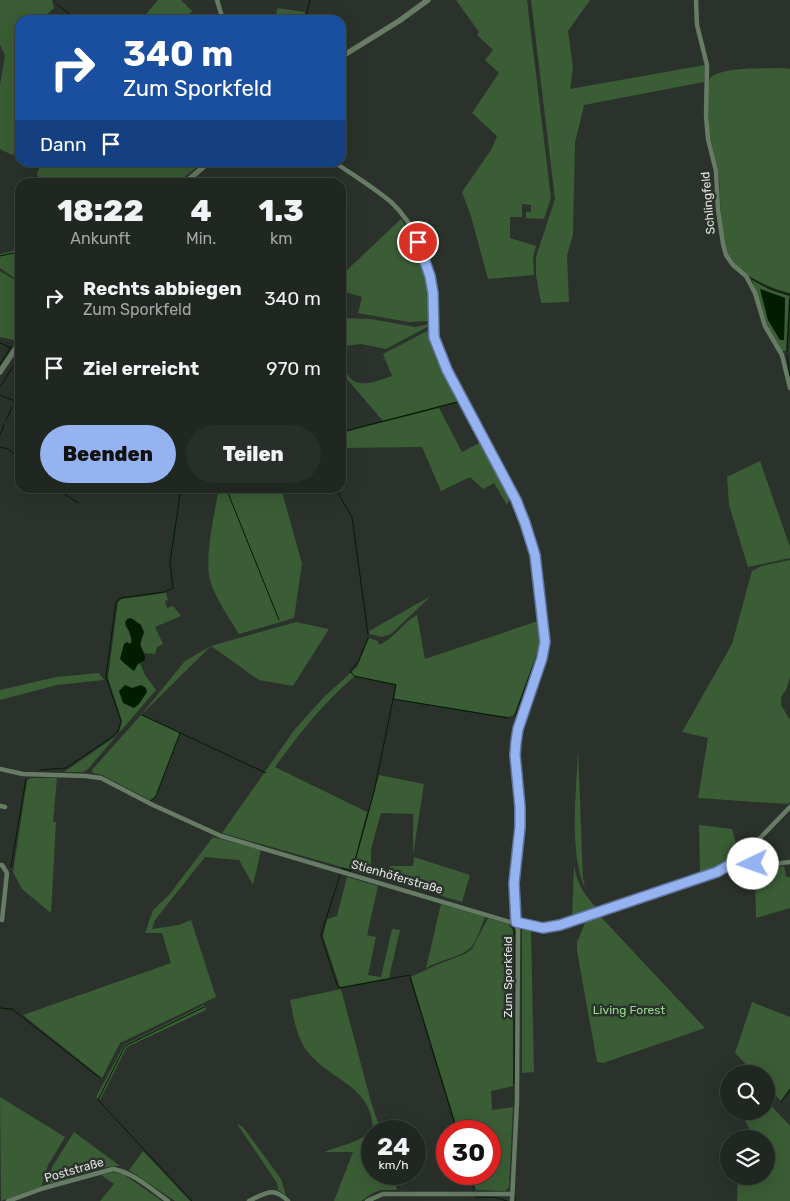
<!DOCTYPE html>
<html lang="de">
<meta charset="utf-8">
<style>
:root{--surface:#202620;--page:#282e29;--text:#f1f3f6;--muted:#a2a5a5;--line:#3d433e;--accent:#95b2f1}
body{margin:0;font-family:Rubik,sans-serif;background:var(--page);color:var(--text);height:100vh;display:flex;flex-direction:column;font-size:19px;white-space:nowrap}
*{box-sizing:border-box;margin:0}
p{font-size:16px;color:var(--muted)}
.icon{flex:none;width:28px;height:28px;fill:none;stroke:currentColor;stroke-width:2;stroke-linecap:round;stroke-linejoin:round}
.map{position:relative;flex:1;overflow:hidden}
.panel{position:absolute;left:15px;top:178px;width:331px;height:315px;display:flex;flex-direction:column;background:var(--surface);border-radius:15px;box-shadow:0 5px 20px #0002,0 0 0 1px var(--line)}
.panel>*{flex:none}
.top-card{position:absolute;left:15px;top:15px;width:331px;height:152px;border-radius:15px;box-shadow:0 5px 20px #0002,0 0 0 1px var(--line);background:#1a4fa0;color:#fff;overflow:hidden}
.fabs{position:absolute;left:720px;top:1065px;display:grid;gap:10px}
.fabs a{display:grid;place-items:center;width:55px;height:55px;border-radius:50%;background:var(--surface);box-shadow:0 5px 20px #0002,0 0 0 1px var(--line);font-size:25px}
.speed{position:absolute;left:361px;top:1120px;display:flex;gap:10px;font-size:25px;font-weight:700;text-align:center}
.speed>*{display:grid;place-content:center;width:65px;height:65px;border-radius:50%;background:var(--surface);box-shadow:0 5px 20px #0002,0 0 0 1px var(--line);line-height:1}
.speed small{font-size:12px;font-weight:400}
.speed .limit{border:8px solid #d22;background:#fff;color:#111}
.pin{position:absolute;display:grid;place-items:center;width:42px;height:42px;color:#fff;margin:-21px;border:2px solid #fff;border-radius:50%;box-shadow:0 1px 5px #0007}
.me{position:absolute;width:55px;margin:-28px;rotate:267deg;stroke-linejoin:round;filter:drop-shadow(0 0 4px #0008)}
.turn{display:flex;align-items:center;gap:18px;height:105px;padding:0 25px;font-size:22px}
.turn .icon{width:65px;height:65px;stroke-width:2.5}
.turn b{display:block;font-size:35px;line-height:42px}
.then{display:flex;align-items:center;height:48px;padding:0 25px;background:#0003;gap:10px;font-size:19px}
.eta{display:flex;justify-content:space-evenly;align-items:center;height:85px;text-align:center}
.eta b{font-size:30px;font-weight:800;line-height:35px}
.button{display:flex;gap:10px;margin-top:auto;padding:10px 25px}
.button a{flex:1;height:58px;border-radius:30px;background:var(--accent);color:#111;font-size:20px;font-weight:800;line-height:58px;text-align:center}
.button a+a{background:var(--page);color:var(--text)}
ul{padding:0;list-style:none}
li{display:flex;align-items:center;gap:15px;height:70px;padding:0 25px}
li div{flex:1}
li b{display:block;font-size:19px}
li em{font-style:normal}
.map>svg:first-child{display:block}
</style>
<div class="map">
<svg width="790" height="1201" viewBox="0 0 790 1201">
<rect width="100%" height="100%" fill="#2b322b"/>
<!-- green -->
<path fill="#3a5d35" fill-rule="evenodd" d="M0,0H52L54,8L41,20H20V41L18,43L20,45V149L12,155L0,149V85L5,56L0,44Z
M158,0H181L192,11L185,20H141Z
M456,0H527L551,198L544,219L526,218V212H531V205L522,204V217H510V238L536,246L533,257L534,275L488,279L471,216L462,192L491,150L497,136L472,113L499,73L485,60L493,50L477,35L479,32Z
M531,0H590L568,31L573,68L570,89L705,65L704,82L584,105L575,143L573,235L567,255L569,302L541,303L536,275V257L555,199Z
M277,8L305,12L304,20H276Z
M783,68L790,69V293C769,287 749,280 734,263C715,241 723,197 718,170C716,159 712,148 710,137C708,123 708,109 708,95C708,90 707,84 709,80C717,66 767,69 783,68Z
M40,163L191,162L197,167L178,182H42L37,174L41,164Z
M401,219C423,248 431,285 429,321L409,322L358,313L362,297L341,291V269L347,270Z
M19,235H20V282L0,268V254L13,251Z
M0,271L20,283V338L18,341L0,337Z
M752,280L770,290L789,296L786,351H782L768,327ZM761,289L785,298L784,339Z
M341,318L371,319L415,327L429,324V326L386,349L361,344L346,346L341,353Z
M429,330C430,355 447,379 458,401L383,421L341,372V355C343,360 344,366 346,371C354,392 377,381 392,376L383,354Z
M439,408L462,452L481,442L510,498L507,505L494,483L483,489L470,477L441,491L422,447L341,448V433Z
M760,461L790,547V558L748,567L729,505L727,477Z
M219,488H281L302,564L294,618L239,634C231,621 215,597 211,583C203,561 215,512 219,488Z
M790,560V677L786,690L781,697V705L790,720V802L788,804L698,798L708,738L682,732L732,644L752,571L762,566Z
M166,593L168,600L165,601L167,608L173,606L181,616L155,627L163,644L157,647L155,654L144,653C139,643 138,630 134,619H127L125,626L129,631L132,639L130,644L138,664L140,663L145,675L156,690L88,769L83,772H64L115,737L119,733L122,721L108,678L118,602L122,599Z
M431,596L391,634L382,637L369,634V631Z
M417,615L425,659L541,620L542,634L540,645L514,715L508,717L394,699L396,684L355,676C324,702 299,734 275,767L367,812L352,870L222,833L295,729L324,697L357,667L369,638L378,641L379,645C395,638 402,623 417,615Z
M296,622L329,629L293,686L259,680L211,646L141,715L180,733L156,796L150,800L102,775L93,773L92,770L141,715L185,661L211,646Z
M99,673L104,680L57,685L0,700V690L56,677Z
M578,748L583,878L585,888C568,850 577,790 578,748Z
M379,775L424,784L413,855V814L381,813L371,849V875L353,870Z
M31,778H57L53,822H56L51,913L22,889L13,872L27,781Z
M699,825L732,829L736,843H745L749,845C734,862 721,868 700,875Z
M213,837L261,850L253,885L239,860L205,857L155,920L152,929L179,925L191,920L216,997L120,1043L102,1078L23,1015L171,963L162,933H145L153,910L169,895Z
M414,857L470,875L462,902L385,879L390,866H413Z
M574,866C578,885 583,893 596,907L594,912L572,919Z
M784,866L786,877H790V908L756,918L755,871Z
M347,877L378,886L367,935L376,937L368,975L381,977L392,929L400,930L389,978L340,987L323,936L327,919L337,916Z
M441,904L485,917C481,926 478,938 472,946C463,957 439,960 426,968Z
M599,915L705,1028L603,1063L597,1062L577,951V940H578L585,923L561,927Z
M488,918L508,924L513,930V1086L491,1091L492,1110L513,1107L509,1187L505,1191L476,1190L471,1174H490V1131H458L411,977L436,965L465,954L472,949Z
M523,929L531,930L534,1072L522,1073V931Z
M341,989L371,1102L381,1131H372V1174H393L397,1190H381L373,1193L361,1201H334L353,1152H324C340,1146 359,1142 373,1131C373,1085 331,1082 307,1051C296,1036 294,1018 290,1000Z
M752,1002L790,1017V1088L781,1101L766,1086V1074H755L735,1053Z
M204,1005L206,1010L127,1047L100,1100L96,1097L124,1045Z
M0,1097L65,1137L48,1165L41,1187L1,1201Z
M766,1100L790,1126V1201H737L738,1176H766V1139H755L740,1111H766Z
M237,1124L243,1127L281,1179L286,1195L278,1190L277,1183Z
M74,1132L120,1166C95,1166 71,1180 47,1184L52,1167Z
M143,1151L190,1201H175L129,1170Z
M113,1172L123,1174L162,1201H100L114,1184L101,1175Z"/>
<!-- water -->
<path fill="#001d00" d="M760,289L785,298L784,340H780L768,320Z
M131,618L141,625L144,632L140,645L145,656V660L138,664L134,671L125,664L120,659L124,644L127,642L130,644L132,642L129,631L125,623L127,619Z
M125,685L132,688L141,685L146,688L147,692L139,704L134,708L123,703L119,691Z"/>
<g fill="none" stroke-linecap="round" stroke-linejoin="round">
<!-- stream -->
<path stroke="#001d00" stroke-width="1" d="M54,0L55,1
M57,5L76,18
M305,20L310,0
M0,256L13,253L18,257L20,256
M752,279L771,289L790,295
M0,343L12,348
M787,352L790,299
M787,355L790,376
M0,364L11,347
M0,387L20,356
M0,395L20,403
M6,420L12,407
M341,432L458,402
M0,435L4,425
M0,447L8,449L20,458
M56,488L78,503
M226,488L279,620
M335,488L352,517L368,634
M393,699L508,718
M142,715L266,773
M515,716L536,658
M40,770L66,768L113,736L118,731L121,721L106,677L116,602L120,598L164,592L173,588L170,562L181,488
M151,801L156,796L180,733
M11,867L26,779
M342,868L352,871L374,792L396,685L354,676L350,671L358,662L368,638
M340,875L321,935L337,985L340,988L410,975
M512,924L514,931V1084
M410,977L457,1131
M0,1008L12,1009L100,1078
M781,1102L790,1089
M469,1174L474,1189
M475,1197H494L507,1201
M515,1198V1201
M192,1201L98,1100L125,1046L204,1007"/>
<!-- minor -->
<path stroke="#677c64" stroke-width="4.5" d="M217,0L223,20
M696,0L697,25L707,65L706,116L708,139L716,171L718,210L723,244L726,255L733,265L746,276L755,293L765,326L782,355L790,388
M334,162C353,175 373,187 391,202C415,224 429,260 432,292C434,304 432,317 433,330C435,344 441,357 447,370L516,500C522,516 529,531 533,547C538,567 539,589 542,610C543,621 546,633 545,644C542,674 523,701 517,731C513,757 520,783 520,810C520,850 509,891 518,931L517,1101L512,1201
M0,769L23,774L86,776L101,778L153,805L221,836L520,925L543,928L560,925L717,872L740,859L790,807
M0,806L5,807
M740,859L756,866L790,862
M0,865H2L7,873L2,920
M8,1201L44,1188L113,1169C133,1172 152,1190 168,1201
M249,1201C265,1193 274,1186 288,1201
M367,1201L383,1194H512"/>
<!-- tertiary -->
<path stroke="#677c64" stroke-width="5.5" d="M341,57L399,21L428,0
M186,182L209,162
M0,372L20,342"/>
</g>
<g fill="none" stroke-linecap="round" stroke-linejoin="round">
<!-- route casing -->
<g stroke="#61749d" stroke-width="12">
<path id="route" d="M418,242L430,276L433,293L434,337L447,370L516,500L525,523L535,555L545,642L542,658L518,729L516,742L515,755L520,807V827L514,883L516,922L543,928L560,925L717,872L740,859L753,864"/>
</g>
<!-- route -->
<use href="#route" stroke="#95b2f1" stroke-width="9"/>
</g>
<g text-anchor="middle" stroke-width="5" stroke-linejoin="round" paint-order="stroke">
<!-- street labels -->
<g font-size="12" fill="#e3e7e2" stroke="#2b322b">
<text transform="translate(708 203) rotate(-95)" y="4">Schlingfeld</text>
<text transform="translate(397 877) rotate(16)" y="4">Stienhöferstraße</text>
<text transform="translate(508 977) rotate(-90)" y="4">Zum Sporkfeld</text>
<text transform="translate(74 1170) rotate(-16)" y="4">Poststraße</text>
</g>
<!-- park labels -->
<g font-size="12" fill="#96db8d" stroke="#2b322b">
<text x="629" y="1014">Living Forest</text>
</g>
</g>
</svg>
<div class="fabs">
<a><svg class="icon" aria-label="search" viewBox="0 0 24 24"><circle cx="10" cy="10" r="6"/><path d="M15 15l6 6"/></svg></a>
<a><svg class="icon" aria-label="layers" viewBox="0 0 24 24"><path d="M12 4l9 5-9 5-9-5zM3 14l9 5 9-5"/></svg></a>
</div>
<div class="speed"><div>24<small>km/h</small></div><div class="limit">30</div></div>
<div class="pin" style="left:418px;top:242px;background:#d93025"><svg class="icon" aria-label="arrive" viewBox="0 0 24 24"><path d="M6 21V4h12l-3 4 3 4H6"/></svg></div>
<svg class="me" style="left:753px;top:864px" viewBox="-20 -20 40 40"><circle r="19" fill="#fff"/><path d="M0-13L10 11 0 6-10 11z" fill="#95b2f1"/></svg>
<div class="top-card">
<div class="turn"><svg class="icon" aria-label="right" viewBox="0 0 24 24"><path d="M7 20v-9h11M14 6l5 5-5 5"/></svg><div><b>340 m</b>Zum Sporkfeld</div></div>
<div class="then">Dann<svg class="icon" aria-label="arrive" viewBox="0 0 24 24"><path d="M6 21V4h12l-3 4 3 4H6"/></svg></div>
</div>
<section class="panel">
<div class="eta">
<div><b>18:22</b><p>Ankunft</p></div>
<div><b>4</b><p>Min.</p></div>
<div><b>1.3</b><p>km</p></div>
</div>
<ul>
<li><svg class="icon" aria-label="right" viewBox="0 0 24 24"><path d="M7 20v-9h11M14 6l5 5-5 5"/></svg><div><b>Rechts abbiegen</b><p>Zum Sporkfeld</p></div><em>340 m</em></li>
<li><svg class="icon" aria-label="arrive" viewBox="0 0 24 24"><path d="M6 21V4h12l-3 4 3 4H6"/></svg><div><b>Ziel erreicht</b></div><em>970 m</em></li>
</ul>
<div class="button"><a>Beenden</a><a>Teilen</a></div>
</section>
</div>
